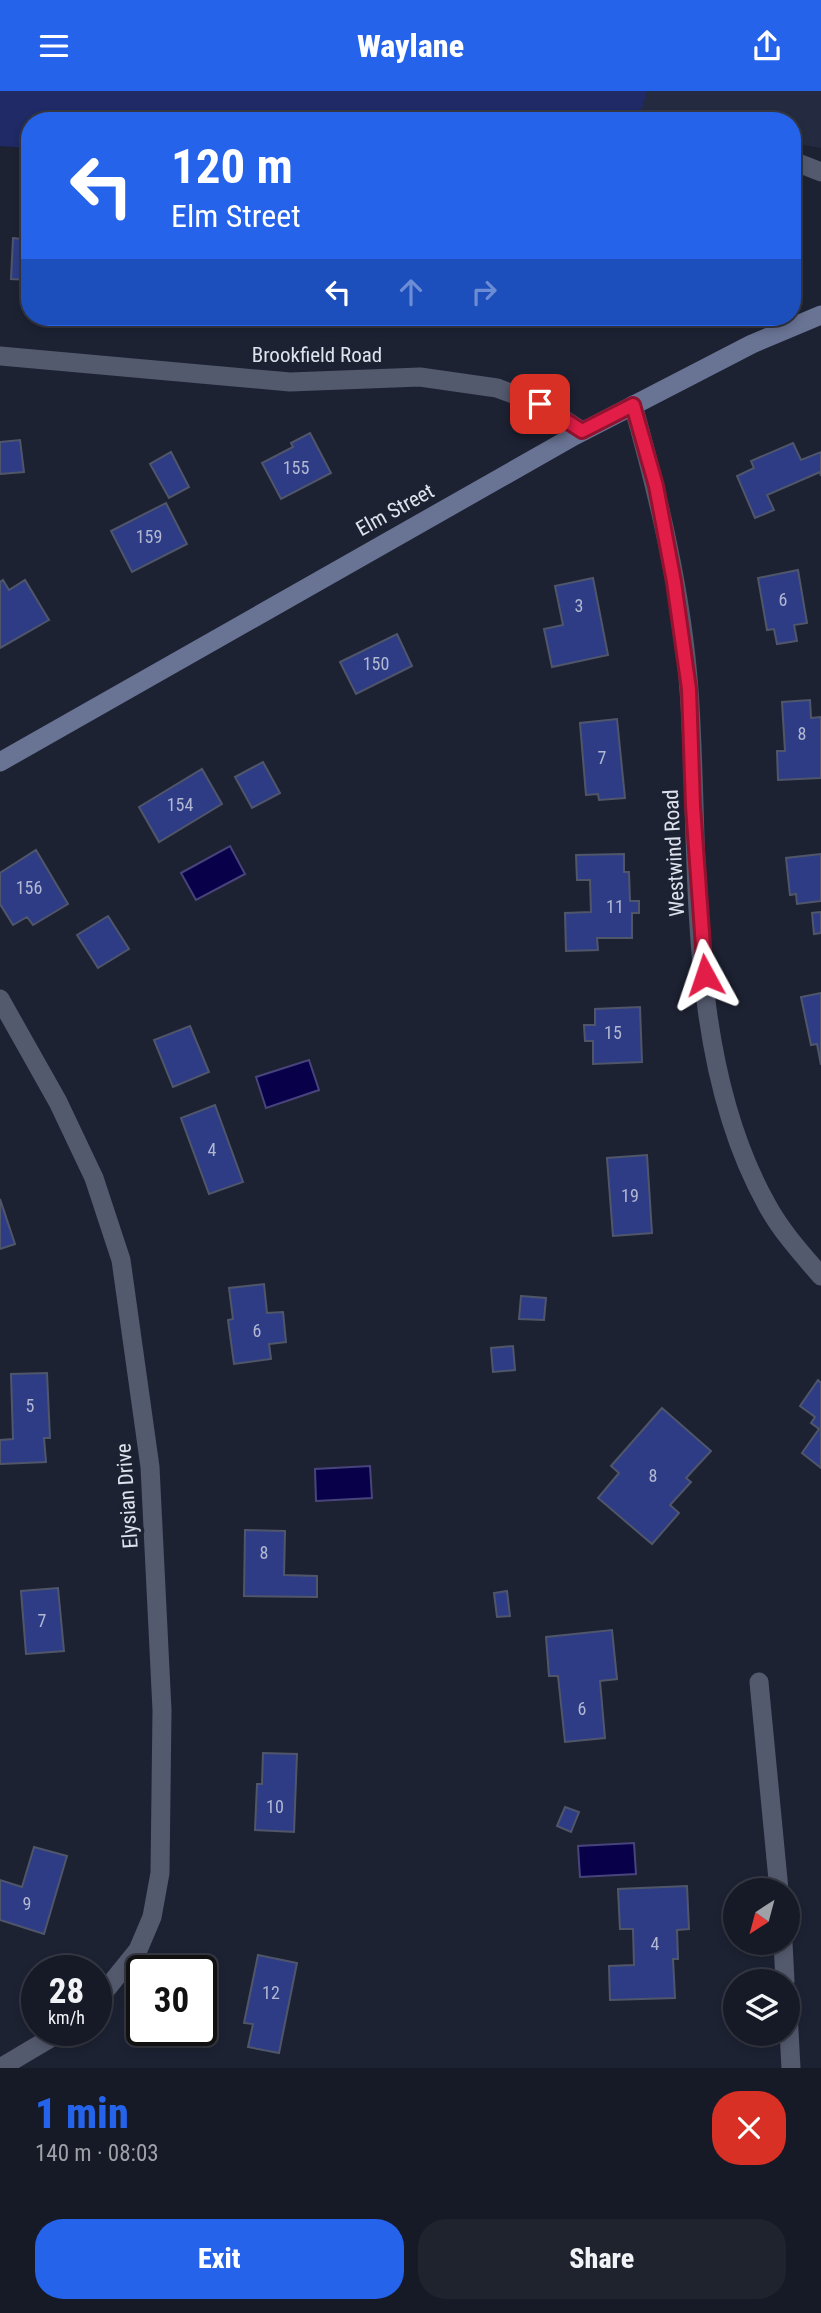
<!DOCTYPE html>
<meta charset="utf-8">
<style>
:root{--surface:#161a26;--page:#1f232e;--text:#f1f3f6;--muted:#9ea1a7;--line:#353843;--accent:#2563eb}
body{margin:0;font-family:"Roboto Condensed",sans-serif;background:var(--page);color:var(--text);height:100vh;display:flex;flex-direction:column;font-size:26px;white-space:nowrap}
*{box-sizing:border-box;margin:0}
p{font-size:23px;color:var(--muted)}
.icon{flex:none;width:38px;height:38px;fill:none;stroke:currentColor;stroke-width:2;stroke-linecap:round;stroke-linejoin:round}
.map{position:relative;height:1977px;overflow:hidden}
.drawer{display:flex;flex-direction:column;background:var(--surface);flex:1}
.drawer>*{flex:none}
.hud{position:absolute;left:21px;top:21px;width:780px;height:214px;border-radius:28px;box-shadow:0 4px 10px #0003,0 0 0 2px var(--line);background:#2563eb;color:#fff;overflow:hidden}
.needle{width:46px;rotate:216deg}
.controls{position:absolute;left:723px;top:1787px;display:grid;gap:14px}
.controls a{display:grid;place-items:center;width:77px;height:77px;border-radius:50%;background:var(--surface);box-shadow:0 4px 10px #0003,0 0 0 2px var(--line);font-size:35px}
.speed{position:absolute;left:21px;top:1864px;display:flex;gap:14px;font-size:35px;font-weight:700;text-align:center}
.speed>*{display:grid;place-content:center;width:91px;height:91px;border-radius:50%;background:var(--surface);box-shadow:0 4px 10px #0003,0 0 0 2px var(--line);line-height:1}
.speed small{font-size:18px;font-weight:400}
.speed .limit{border:4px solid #111;border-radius:10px;background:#fff;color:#111}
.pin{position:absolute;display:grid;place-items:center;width:60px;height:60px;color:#fff;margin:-30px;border-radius:14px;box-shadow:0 4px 10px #0006}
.me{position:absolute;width:77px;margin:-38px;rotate:355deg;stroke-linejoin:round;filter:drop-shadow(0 0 5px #0008)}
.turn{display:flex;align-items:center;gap:24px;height:147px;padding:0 35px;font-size:32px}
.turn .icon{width:91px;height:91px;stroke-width:2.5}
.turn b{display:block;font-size:49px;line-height:60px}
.lanes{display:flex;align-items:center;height:66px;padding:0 35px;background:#0003;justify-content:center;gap:35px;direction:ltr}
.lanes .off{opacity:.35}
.round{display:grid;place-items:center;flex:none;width:74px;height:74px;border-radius:28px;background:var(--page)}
.overview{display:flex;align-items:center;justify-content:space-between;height:119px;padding:0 35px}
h1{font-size:42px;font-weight:800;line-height:52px;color:var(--accent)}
.action{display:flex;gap:14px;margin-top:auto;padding:14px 35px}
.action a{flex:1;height:80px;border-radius:28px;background:var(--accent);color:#fff;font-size:28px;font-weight:800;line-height:80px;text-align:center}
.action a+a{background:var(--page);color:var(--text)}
header{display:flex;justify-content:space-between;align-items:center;height:91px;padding:0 35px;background:var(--accent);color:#fff;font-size:32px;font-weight:800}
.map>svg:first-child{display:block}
</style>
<header><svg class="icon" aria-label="menu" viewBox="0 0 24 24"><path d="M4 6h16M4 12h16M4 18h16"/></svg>Waylane<svg class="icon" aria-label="share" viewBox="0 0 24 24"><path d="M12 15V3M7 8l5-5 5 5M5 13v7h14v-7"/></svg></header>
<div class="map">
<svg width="821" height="1977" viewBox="0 0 821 1977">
<rect width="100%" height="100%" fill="#1d2233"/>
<!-- built -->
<path fill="#242b41" d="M0,0H821V57L793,52V30H672L615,20L614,30H30Z"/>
<!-- green -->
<path fill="#1f2a66" d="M0,0H647L638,30H30V57L0,55Z"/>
<!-- water -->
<path fill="#08014a" stroke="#48447b" stroke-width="2" d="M230,755L245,783L196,809L181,782Z
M309,969L319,999L266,1017L256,986Z
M370,1375L372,1407L316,1410L315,1378Z
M634,1752L636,1783L580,1786L578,1755Z"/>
<!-- building -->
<path fill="#2d3c84" stroke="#50566a" stroke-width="2" d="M13,147L30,149V189L11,188Z
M310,342L331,382L281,408L262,372L293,356L291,352Z
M20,349L24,381L0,383V351Z
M793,352L801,369L821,361V385L820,381L767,404L774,419L755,427L737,385L754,377L751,370Z
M171,361L189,396L169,407L150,373Z
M166,412L187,453L132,481L111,440Z
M798,479L807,532L794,534L797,550L777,553L774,538L767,539L758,487Z
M593,487L608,564L552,576L544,538L563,534L555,495Z
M3,489L9,499L25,489L49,529L0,557V491Z
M397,543L412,575L356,603L340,571Z
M810,609L811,627L821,626V687L778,689L777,660H785L782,611Z
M617,628L625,707L599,709L598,703L586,704L580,632Z
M263,671L280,702L252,717L235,686Z
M202,678L222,713L159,751L139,716Z
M36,759L68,813L33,834L27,826L13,834L0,813V782Z
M624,763V781H629L630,810H639V822H632V847H597L598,859L566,860L565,822L591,821L590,789H577L576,764Z
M821,763V810L797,813L796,803L790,804L786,767Z
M821,821V842L814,843L812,822Z
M108,825L129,858L98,877L77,844Z
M821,902V974L817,953L811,954L801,906Z
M640,916L642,971L593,973V950H585L584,934H595V918Z
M190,935L209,981L173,996L154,949Z
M215,1014L243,1091L209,1103L181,1027Z
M647,1064L652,1142L613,1145L607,1067Z
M0,1108L15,1153L0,1158Z
M264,1193L267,1222L283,1221L286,1251L269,1253L271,1268L234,1273L228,1229L233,1228L229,1197Z
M521,1205L546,1207L544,1229L519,1228Z
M513,1255L515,1279L493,1281L491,1257Z
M47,1282L50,1347H44L46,1371L0,1373V1349L13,1348L11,1283Z
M818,1289L821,1292V1377L802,1362L819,1338L811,1332L815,1326L800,1315Z
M662,1317L711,1360L686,1387L691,1391L670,1414L679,1422L652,1453L598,1407L619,1382L611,1375Z
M245,1439L285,1440L284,1484L317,1485V1506L244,1505Z
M58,1497L64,1560L26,1563L21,1500Z
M507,1500L510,1525L497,1526L494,1502Z
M612,1539L617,1588L600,1590L605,1647L565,1651L558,1585H549L546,1546Z
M263,1662L297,1663L294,1741L255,1739L257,1693H262Z
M565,1716L579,1721L571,1741L557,1735Z
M34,1756L67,1765L44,1843L0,1829V1789L22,1796Z
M687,1795L689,1838L677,1839L678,1868H673L675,1907L610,1909L609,1875L634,1874L633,1838H620L618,1798Z
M258,1864L297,1872L279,1962L248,1956L253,1933L244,1932Z"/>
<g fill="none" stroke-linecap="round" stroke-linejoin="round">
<!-- minor -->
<path stroke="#545a6e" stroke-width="19" d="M793,70L821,81
M0,265L290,291L420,286L497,297L540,313L582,340
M633,314C659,407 682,503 689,599C701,765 683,964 767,1114C781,1140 802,1163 821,1185
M0,908L58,1011L94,1087L121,1169L150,1376L162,1619L160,1782L152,1826L138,1859L96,1911
M759,1591L779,1799
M783,1852L785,1890
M788,1922L791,1977
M0,1977L64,1939"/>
<!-- secondary -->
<path stroke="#697394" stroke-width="19" d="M0,671L574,345L752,253L821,224"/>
</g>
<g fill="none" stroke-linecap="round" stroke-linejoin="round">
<!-- route casing -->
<g stroke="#92132f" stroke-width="18">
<path id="route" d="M540,313L582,340L633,314L656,395L674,491L689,598L693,715L705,884"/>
</g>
<!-- route -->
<use href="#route" stroke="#e11d48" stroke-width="12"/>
</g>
<g text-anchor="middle" stroke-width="7" stroke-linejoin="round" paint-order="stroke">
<!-- number labels -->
<g font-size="18" fill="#b2b8d3">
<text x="296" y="383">155</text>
<text x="149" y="452">159</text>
<text x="783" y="515">6</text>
<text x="579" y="521">3</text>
<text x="376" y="579">150</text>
<text x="802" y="649">8</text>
<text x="602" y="673">7</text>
<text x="180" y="720">154</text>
<text x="29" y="803">156</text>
<text x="615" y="822">11</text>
<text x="613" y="948">15</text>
<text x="212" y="1065">4</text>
<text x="630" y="1111">19</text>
<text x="257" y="1246">6</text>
<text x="30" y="1321">5</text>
<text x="653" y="1391">8</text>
<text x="264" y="1468">8</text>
<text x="42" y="1536">7</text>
<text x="582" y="1624">6</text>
<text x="275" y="1722">10</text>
<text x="27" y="1819">9</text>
<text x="655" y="1859">4</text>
<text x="271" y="1908">12</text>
</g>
<!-- street labels -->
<g font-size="21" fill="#dee2ed" stroke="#1d2233">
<text x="317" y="271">Brookfield Road</text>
<text transform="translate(395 419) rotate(-29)" y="7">Elm Street</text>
<text transform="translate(674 762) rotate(-93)" y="7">Westwind Road</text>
<text transform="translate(127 1405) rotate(-94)" y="7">Elysian Drive</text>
</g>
</g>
</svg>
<div class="controls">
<a><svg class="needle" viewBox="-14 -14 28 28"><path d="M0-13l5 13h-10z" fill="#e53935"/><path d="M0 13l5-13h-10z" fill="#9ea1a7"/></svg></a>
<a><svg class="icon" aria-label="layers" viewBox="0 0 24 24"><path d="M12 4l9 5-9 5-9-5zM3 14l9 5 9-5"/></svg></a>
</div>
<div class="speed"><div>28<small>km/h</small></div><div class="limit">30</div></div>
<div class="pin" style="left:540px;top:313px;background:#d93025"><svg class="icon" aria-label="arrive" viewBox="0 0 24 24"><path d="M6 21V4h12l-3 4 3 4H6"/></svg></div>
<svg class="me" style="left:705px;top:884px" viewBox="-20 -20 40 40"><path d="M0-17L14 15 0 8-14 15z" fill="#e11d48" stroke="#fff" stroke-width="4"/></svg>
<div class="hud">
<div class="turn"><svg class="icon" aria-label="left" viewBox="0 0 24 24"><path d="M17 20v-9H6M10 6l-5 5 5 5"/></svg><div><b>120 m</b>Elm Street</div></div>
<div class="lanes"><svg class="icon" aria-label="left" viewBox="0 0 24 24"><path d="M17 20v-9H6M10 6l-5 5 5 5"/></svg><svg class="icon off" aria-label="ahead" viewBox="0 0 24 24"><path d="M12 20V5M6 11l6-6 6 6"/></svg><svg class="icon off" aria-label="right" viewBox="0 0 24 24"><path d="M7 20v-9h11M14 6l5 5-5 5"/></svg></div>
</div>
</div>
<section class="drawer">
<div class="overview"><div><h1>1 min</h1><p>140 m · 08:03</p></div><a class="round" style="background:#d93025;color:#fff"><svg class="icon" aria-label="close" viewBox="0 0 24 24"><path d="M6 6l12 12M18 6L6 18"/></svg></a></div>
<div class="action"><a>Exit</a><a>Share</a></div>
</section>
